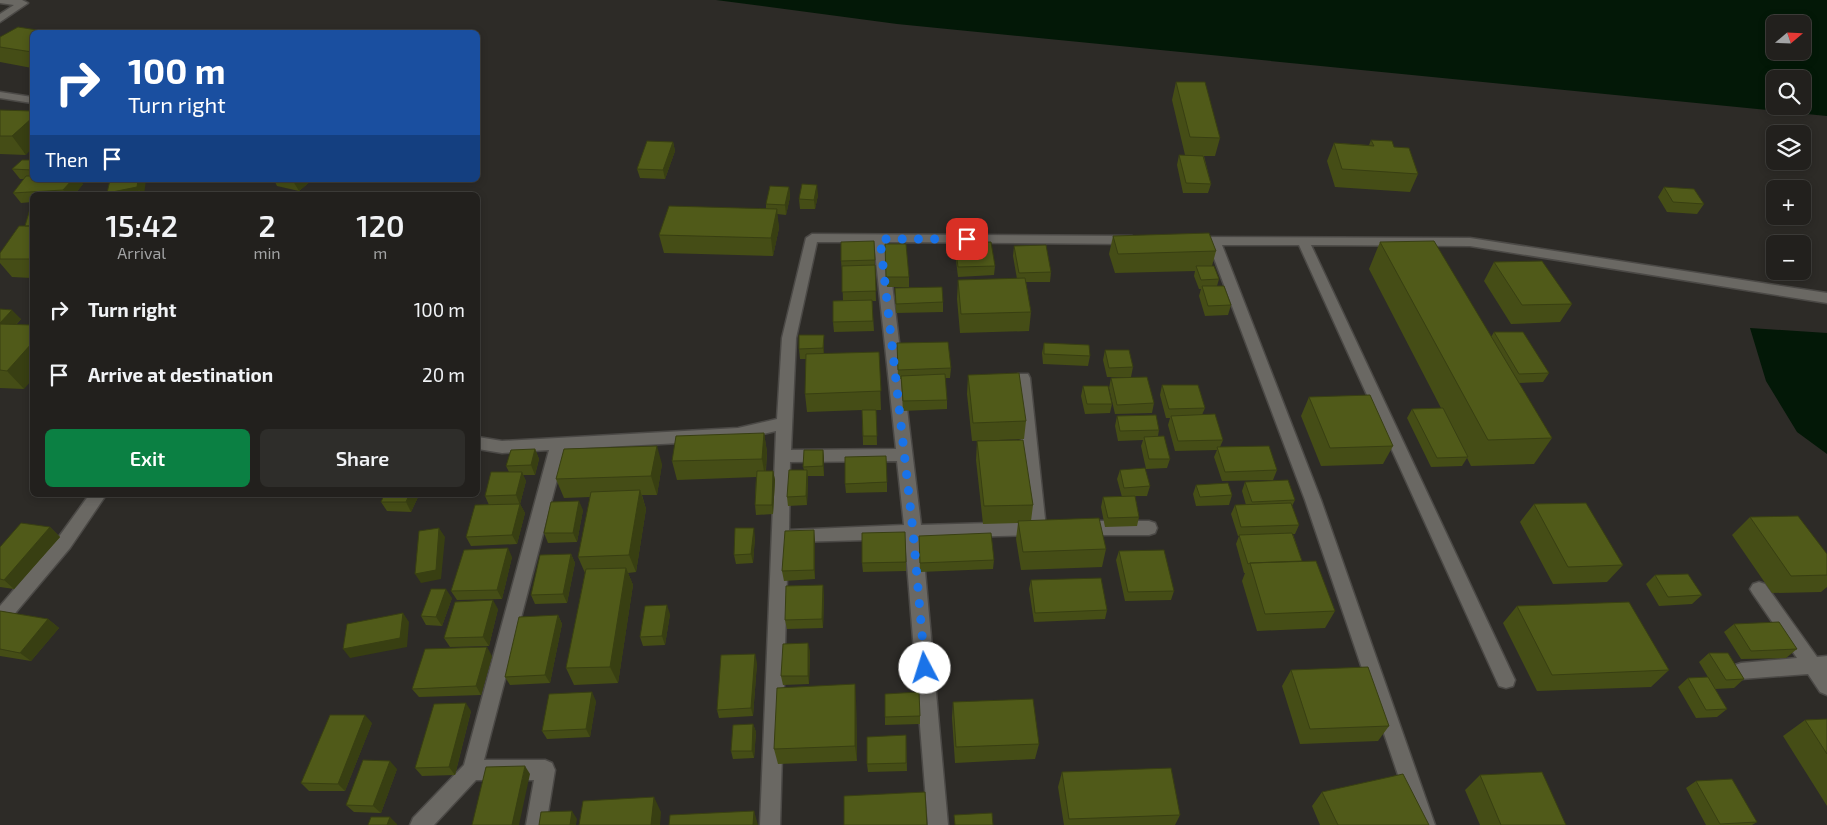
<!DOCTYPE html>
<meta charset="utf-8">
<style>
:root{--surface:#22201d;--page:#2e2d2a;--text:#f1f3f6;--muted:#a2a3a4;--line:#3f3e3b;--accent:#0b8043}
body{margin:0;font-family:"Exo 2",sans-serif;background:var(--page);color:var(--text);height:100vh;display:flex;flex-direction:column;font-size:19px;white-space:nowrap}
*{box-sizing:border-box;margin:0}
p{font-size:16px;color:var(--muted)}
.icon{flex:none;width:28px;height:28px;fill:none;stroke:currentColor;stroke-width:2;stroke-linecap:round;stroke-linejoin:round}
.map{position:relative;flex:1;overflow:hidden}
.sheet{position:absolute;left:30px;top:192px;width:450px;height:305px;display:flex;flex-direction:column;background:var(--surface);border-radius:8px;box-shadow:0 2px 8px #0003,0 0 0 1px var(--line)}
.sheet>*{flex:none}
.guide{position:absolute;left:30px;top:30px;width:450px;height:152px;border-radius:8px;box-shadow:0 2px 8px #0003,0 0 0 1px var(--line);background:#1a4fa0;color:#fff;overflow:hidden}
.needle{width:32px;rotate:71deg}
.controls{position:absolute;left:1766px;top:15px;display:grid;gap:10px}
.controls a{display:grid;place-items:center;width:45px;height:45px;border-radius:8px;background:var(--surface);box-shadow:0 2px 8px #0003,0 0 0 1px var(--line);font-size:25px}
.pin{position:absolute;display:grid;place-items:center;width:42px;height:42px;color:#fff;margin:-21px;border-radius:10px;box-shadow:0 2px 8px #0006}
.me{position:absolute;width:55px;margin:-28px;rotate:355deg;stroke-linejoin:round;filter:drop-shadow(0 0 4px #0008)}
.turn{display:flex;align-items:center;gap:18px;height:105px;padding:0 15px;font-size:22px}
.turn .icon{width:65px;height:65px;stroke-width:2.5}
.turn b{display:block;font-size:35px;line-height:42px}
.then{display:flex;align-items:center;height:48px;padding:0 15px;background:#0003;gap:10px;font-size:19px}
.eta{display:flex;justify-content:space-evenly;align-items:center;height:85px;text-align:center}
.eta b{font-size:30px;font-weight:600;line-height:35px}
.cta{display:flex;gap:10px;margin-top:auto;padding:10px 15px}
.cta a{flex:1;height:58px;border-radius:8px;background:var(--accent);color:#fff;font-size:20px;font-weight:600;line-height:58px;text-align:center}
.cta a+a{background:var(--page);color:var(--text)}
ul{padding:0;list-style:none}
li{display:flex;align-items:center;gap:15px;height:65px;padding:0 15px}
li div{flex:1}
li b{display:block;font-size:19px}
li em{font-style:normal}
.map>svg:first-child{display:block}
</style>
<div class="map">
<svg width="1827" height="825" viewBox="0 0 1827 825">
<rect width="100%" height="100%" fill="#2d2b27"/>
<!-- water -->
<path fill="#031807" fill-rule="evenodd" d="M716,0H1827V116L897,24ZM1775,24H1802V51H1775ZM1775,79H1802V106H1775Z
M1750,328L1827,333V454L1797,432L1766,381Z"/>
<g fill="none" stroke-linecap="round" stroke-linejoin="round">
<!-- minor casing -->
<g stroke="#4b4946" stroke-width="3">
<path id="minor" d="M0,0H22L28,3L0,22V14L14,5L0,3Z
M0,92L32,97V103L0,98Z
M812,234L1132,236L1138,240L1132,244L887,242L921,525L1028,522L1016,378L1018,374H1028L1030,378L1046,528L1044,533L1038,535L922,538L948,825H928L905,539L794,542L788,540L780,825H760L776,431L738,440L565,449L484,760H545L552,763L555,770L546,825H526L534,780H476L434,825H410L413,818L464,765L549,450L502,453L478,449V437L502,441L738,428L777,419L782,338L806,238ZM817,242H874L896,449L791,450L796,338ZM897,461L904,525L789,530L790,462Z
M1193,237L1470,238L1827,293V303L1470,246L1311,245L1515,680L1513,686L1506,688L1499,686L1299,245H1222L1321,500L1435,825H1415L1305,500L1209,245L1188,244L1187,241L1188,238Z
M89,495H106L70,548L6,624L0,627V606L58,538Z
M1081,521H1149L1155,523L1157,528L1155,533L1149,535H1081L1075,533L1073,528L1075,523Z
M1759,582L1765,584L1817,657L1827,656V695L1820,692L1808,674L1741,679L1735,677L1732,671L1735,665L1741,663L1797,658L1753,594L1750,589L1753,584Z"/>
</g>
<!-- minor -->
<use href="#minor" fill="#6a6863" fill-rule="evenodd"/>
</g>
<!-- wall -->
<path fill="#454d16" d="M32,32V68L0,62V37Z
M1176,82L1220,138L1215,156H1204L1211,184L1208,193H1183L1177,165L1179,155H1185L1172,100Z
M0,110L26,155L0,154Z
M1371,140L1394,147L1418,174L1410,192L1335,187L1327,161L1334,143L1369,145Z
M673,142L675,151L665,179L640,178L637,169Z
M32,160V180L83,184L74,195H32V202L21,203L13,193L24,179H20L12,169Z
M274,180H312L299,191L277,186Z
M789,187L790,197L786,215L777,214L779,228L773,256L664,253L659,235L766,209V204Z
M1664,187L1704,204L1697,214L1667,212L1658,197Z
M818,195L815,209H800L799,199Z
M32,202V278L12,277L0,263V253L25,226Z
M1113,236L1216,251L1212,266L1219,279L1217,286L1231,305L1228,315L1205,316L1199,296L1201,289H1199L1194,276L1195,271L1115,273L1109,254Z
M874,241L876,301H872L874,331L834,332L833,322L843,301L842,271L841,261Z
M1380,242L1491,337L1494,332L1549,373L1543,382L1519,383L1552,438L1534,464L1471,466L1467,458L1462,466L1431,467L1407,418L1412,409L1441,408L1369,269Z
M955,243L995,266L994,275L958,277L955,252Z
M885,244L909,277V287H887Z
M1014,246L1051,272L1050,282H1026L1031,312L1029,331L960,333L957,299L958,280L1017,279L1013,256Z
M1494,262L1572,304L1560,322L1511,324L1484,281Z
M895,288L943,302V312L896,313Z
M0,309L21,319L16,325L24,389L0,388Z
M824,335V354L879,352L881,410H870H876L877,445H863L862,410L807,412L805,394L806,359H800L799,349Z
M897,343L951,368L950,378H945L947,400V409L903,411L901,379H898Z
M1044,343L1090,356L1088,366L1043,364L1042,353Z
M1105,350L1133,367L1131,377H1107L1103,360Z
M968,375L1026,421L1024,439L972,441L967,394Z
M1111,378L1154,403L1152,413L1115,414L1109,388Z
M1162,385L1205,408L1202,415L1223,440L1220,447L1277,470L1273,480L1222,481L1214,457L1217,450L1175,451L1168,425L1170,418H1166L1160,395Z
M1083,386L1112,404L1110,413L1085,414L1081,396Z
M1309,397L1393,446L1383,464L1321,466L1301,416Z
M1117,416L1159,430L1158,436L1170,459L1167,468L1146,469L1141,446L1143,440L1118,441L1115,426Z
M764,433L767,452L766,471H773L775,480L773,514L756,515L755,505L756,477L677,480L672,461Z
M977,441L1033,505L1031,521L1106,549L1102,567L1021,570L1016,539L1018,523L983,524L976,460Z
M535,449L539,459L535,475H523L526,481L520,504L525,513L517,544L471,546L466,537L489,505L485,496L509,472L506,466Z
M823,450L824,459V476H808L807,505L788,506L787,497L804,470L803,467Z
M662,464L657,495H642L646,509L636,572L628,573L633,585L618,683L574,685L566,668L585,573L578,557L590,497L564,498L556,479Z
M1120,470L1150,486L1147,496H1135L1139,517L1137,526L1105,527L1101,507L1103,497H1122L1117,479Z
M887,482V492L846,493L845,484Z
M1245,482L1295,500L1292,506L1299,525L1295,534H1293L1302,561L1335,611L1325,628L1257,631L1242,581L1245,573H1244L1236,544L1239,536H1238L1231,514L1235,505H1246L1242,491Z
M1196,485L1232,495L1229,505L1196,506L1193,494Z
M419,495L411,512L387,511L381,502Z
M1534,504L1623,565L1607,582L1553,584L1520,522Z
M583,510L577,542L548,543L544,533Z
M1750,517L1827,554V587L1821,592L1772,593L1732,535Z
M50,527L60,537L14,589L0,587V547Z
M919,536L994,560L993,569L920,572Z
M755,537L753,563L736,564L734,555Z
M815,540V579L784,581L782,571Z
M1119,551L1174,591L1171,600L1125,601L1116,560Z
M571,554L575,563L567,603L535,604L531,595Z
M512,557L502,599L457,600L451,591Z
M906,562V571L863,572L862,563Z
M1655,575L1702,595L1692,604L1659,606L1646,584Z
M1031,580L1107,610L1105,619L1034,622L1029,589Z
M824,594L823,628L787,629L785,620Z
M452,598L442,626L426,625L421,616Z
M1517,606L1669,670L1651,687L1537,691L1503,623Z
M498,609L489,646L450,647L444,638Z
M0,611L48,619L59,628L31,661L0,656Z
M670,614L665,645L643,646L640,637Z
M558,615L562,624L550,683L510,685L505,677Z
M1734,624L1797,649L1786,658L1741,659L1724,632Z
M810,651L809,684L783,685L781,676Z
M1709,653L1744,679L1734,688L1715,689L1699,662Z
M492,656L481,695L419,697L412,689Z
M757,663L753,716L719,718L717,710Z
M1291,670L1389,726L1378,741L1300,744L1282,686Z
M1688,678L1727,709L1717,717L1696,718L1678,687Z
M885,694L920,716V724L885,725Z
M856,700L857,761L778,764L774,749Z
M596,701L590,737L547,739L542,731Z
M953,702L1039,744L1035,759L955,763L952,718Z
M471,711L455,775L422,776L415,768Z
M1827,719V806L1783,736L1805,720Z
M372,723L345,791H309L301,783Z
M753,724L756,732L754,758L733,759L731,751Z
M906,735L907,771L868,772L867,764Z
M397,769L381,813L354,812L346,805Z
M1062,772L1180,815L1175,825H1064L1058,787Z
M1480,775L1566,825H1480L1465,790Z
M1696,781L1757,822L1752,825H1706L1686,788Z
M1322,792L1429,825H1320L1312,806Z"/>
<!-- shaded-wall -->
<path fill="#383f12" d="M32,118V148L26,155L12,136Z
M673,142L675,151L665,179L663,170Z
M72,180H81L83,184L74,195H67L63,190Z
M138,180H146L144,195H109L107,193Z
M295,180H312L299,191L293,181Z
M817,185L818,195L815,209L814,200Z
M789,187L790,197L786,215L785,205Z
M777,209L779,228L773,256L771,238Z
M12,310L21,319L6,335L0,329V323Z
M824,335V358L823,348Z
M32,343V380L24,389L7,371Z
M764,433L767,452L765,477L762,459Z
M657,446L662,464L657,495L651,476Z
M535,449L539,459L535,475L531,465Z
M823,450L824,459V476L823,466Z
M807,470L808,479L807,505L806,496Z
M773,471L775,480L773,514L772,505Z
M522,472L526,481L520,504L525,513L517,544L512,535L520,505L516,495Z
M640,490L646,509L636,572L629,555Z
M409,495H419L411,512L406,502Z
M579,501L583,510L577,542L573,533Z
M50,527L60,537L14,589L4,580Z
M439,528L445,537L441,579L421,583L415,574Z
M754,528L755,537L753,563L751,554Z
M814,530L815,540V579L814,570Z
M508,548L512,557L502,599L497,590Z
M571,554L575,563L567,603L563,594Z
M626,568L633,585L618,683L610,667Z
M823,585L824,594L823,628L822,619Z
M446,589L452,598L442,626L436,617Z
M493,600L498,609L489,646L483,637Z
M667,605L670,614L665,645L662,636Z
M403,613L409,622L407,647L350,658L343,649Z
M558,615L562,624L550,683L545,675Z
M48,619L59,628L31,661L20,653Z
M808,643L810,651L809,684L808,676Z
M487,647L492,656L481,695L476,686Z
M755,654L757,663L753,716L751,708Z
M855,684L856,700L857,761L855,746Z
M592,692L596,701L590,737L586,729Z
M466,703L471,711L455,775L449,767Z
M365,715L372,723L345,791L338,784Z
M753,724L756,732L754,758L752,751Z
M390,761L397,769L381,813L373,806Z
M525,766L530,774L519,825H512Z
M654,797L661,812L660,825H651Z
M572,811L577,819L576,825H570Z
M754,811L758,825H753Z
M390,817L397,824V825H387Z"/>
<!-- building -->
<path fill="#505a19" stroke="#383f12" d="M18,27L50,32H32V52L0,47V37Z
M242,30L256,32H238Z
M1176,82H1205L1220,138L1190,137Z
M0,110L32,111V118L12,136H0Z
M1371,140L1392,141L1394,147L1409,148L1418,174L1342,169L1334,143L1374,146Z
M647,141L673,142L663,170L637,169Z
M1179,155L1203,156L1211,184L1186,183Z
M22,160H32V170L12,169Z
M26,176H32V180H72L63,190L13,193Z
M110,180H138L137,187L107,193Z
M802,184L817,185L814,200L799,199Z
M770,186L789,187L785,205L766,204Z
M1664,187L1694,189L1704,204L1673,202Z
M140,190V195H116Z
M32,202V226H25Z
M669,206L777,209L771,238L659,235Z
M19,226H32V259H0V253Z
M1209,233L1216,251L1118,254L1113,236Z
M874,241L875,260L841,261V242Z
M1434,241L1552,438L1488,440L1380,242Z
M991,242L995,266L958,267L955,243Z
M885,244H906L909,277H886Z
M1046,245L1051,272L1019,273L1014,246Z
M1542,261L1572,304L1522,305L1494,262Z
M875,265L876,291L842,292V266Z
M1196,266H1214L1219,279L1201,280Z
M1025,278L1031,312L961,314L958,280Z
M1202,286H1224L1231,305L1208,306Z
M942,287L943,302L896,304L895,288Z
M872,300L873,321L833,322V301Z
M0,309L12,310L0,323Z
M0,324L32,325V343L7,371L0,370Z
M1494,332H1523L1549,373L1519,374Z
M799,335H824L823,348L799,349Z
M948,342L951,368L898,370L897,343Z
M1044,343L1089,345L1090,356L1044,354Z
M1105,350H1129L1133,367L1109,368Z
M879,352L881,391L805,394L806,354Z
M1019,373L1026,421L973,423L968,375Z
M945,374L947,400L903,401L901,376Z
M1147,377L1154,403L1117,405L1111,378Z
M1162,385H1198L1205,408L1169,409Z
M1083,386H1108L1112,404H1087Z
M1370,395L1393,446L1330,448L1309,397Z
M1443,408L1468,457L1437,458L1412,409Z
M862,410H876L877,436H863Z
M1215,414L1223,440L1178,441L1171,416Z
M1156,415L1159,430L1120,431L1117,416Z
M764,433L762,459L672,461L676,436Z
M1164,436L1170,459H1149L1144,437Z
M1023,440L1033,505L984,506L977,441Z
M657,446L651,476L556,479L564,449Z
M1269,446L1277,470L1225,472L1217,447Z
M535,449L531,465L506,466L511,450Z
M804,450H823V466L803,467Z
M886,456L887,482L845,484V457Z
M1145,468L1150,486L1124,488L1120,470Z
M789,470H807L806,496L787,497Z
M757,471H773L772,505H755Z
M491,472H522L516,495L485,496Z
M1288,480L1295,500L1252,502L1245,482Z
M1228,483L1232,495L1200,497L1196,485Z
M640,490L629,555L578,557L591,492Z
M384,495H409L406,502H381Z
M1135,496L1139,517L1108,518L1103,497Z
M579,501L573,533H544L551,502Z
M1291,503L1299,525L1241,527L1235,505Z
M1586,503L1623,565L1568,567L1534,504Z
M520,504L512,535L466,537L475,505Z
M1798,516L1827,554V575L1791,576L1750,517Z
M1099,518L1106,549L1023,552L1018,521Z
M21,523L50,527L4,580L0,579V547Z
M439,528L436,570L415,574L419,531Z
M735,528H754L751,554L734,555Z
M814,530V570L782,571L785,531Z
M905,532L906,562L862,563V533Z
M991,533L994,560L920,563L919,536Z
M1292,533L1302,561L1250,563L1248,564L1239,535Z
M508,548L497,590L451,591L464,550Z
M1164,550L1174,591L1128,592L1119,551Z
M571,554L563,594L531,595L540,555Z
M1316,561L1335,611L1265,614L1250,563Z
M626,568L610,667L566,668L586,569Z
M1688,574L1702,595L1668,597L1655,575Z
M1101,578L1107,610L1035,613L1031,580Z
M823,585L822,619L785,620L786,586Z
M431,589H446L436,617L421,616Z
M493,600L483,637L444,638L455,602Z
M1629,602L1669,670L1552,675L1517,606Z
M667,605L662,636L640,637L645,606Z
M0,611L48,619L20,653L0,649Z
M403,613L400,638L343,649L347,624Z
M558,615L545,675L505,677L519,617Z
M1779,622L1797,649L1751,651L1734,624Z
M808,643V676H781L783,644Z
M487,647L476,686L412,689L425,649Z
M1709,653H1728L1744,679L1726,680Z
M755,654L751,708L717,710L721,655Z
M1368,667L1389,726L1310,729L1291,670Z
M1708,677L1727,709L1706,710L1688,678Z
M855,684V746L774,749L777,688Z
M592,692L586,729L542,731L549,694Z
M919,692L920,716L885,717V694Z
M1033,699L1039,744L956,747L953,702Z
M466,703L449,767L415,768L434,704Z
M330,715H365L338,784L301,783Z
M1827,719V754L1805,720Z
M753,724L752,751H731L733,725Z
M906,735V763L867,764V737Z
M363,760L390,761L373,806L346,805Z
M525,766L512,825H472L486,767Z
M1171,768L1180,815L1069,819L1062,772Z
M1542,772L1566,825H1501L1480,775Z
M1403,774L1429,825H1338L1322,792Z
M1732,779L1757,822L1720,824L1696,781Z
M925,792L927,825H844V796Z
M654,797L651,825H579L583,801Z
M572,811L570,825H539L541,812Z
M754,811L753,825H669L670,815Z
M992,813L993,825H955L954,815Z
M371,817H390L387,825H368Z"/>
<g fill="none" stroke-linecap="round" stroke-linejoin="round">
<!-- route -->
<path stroke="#1a73e8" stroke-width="9" stroke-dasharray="0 16.2" d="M925,668L913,531L880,239H967"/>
</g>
</svg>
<div class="controls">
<a><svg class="needle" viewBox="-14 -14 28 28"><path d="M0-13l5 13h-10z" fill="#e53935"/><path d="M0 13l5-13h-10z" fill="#a2a3a4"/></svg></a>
<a><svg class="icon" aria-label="search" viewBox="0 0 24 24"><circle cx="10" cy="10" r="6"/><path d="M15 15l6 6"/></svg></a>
<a><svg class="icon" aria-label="layers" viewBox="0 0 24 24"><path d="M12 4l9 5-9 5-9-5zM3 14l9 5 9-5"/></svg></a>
<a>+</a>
<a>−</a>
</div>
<div class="pin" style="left:967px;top:239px;background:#d93025"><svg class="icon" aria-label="arrive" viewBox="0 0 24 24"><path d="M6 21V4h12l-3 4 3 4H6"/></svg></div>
<svg class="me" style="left:925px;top:668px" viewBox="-20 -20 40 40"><circle r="19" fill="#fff"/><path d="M0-13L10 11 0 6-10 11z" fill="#1a73e8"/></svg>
<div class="guide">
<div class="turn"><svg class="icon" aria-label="right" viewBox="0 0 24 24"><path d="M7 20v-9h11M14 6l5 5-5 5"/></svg><div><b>100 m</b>Turn right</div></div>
<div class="then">Then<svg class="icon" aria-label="arrive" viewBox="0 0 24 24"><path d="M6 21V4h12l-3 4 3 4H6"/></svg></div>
</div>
<section class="sheet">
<div class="eta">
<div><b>15:42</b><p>Arrival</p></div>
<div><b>2</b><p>min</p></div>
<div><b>120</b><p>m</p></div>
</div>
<ul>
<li><svg class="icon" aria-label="right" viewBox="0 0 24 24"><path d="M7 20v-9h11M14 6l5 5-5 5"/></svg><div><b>Turn right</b></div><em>100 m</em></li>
<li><svg class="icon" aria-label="arrive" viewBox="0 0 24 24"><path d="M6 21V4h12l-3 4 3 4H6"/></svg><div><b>Arrive at destination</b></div><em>20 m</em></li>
</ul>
<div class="cta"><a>Exit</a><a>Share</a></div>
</section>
</div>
